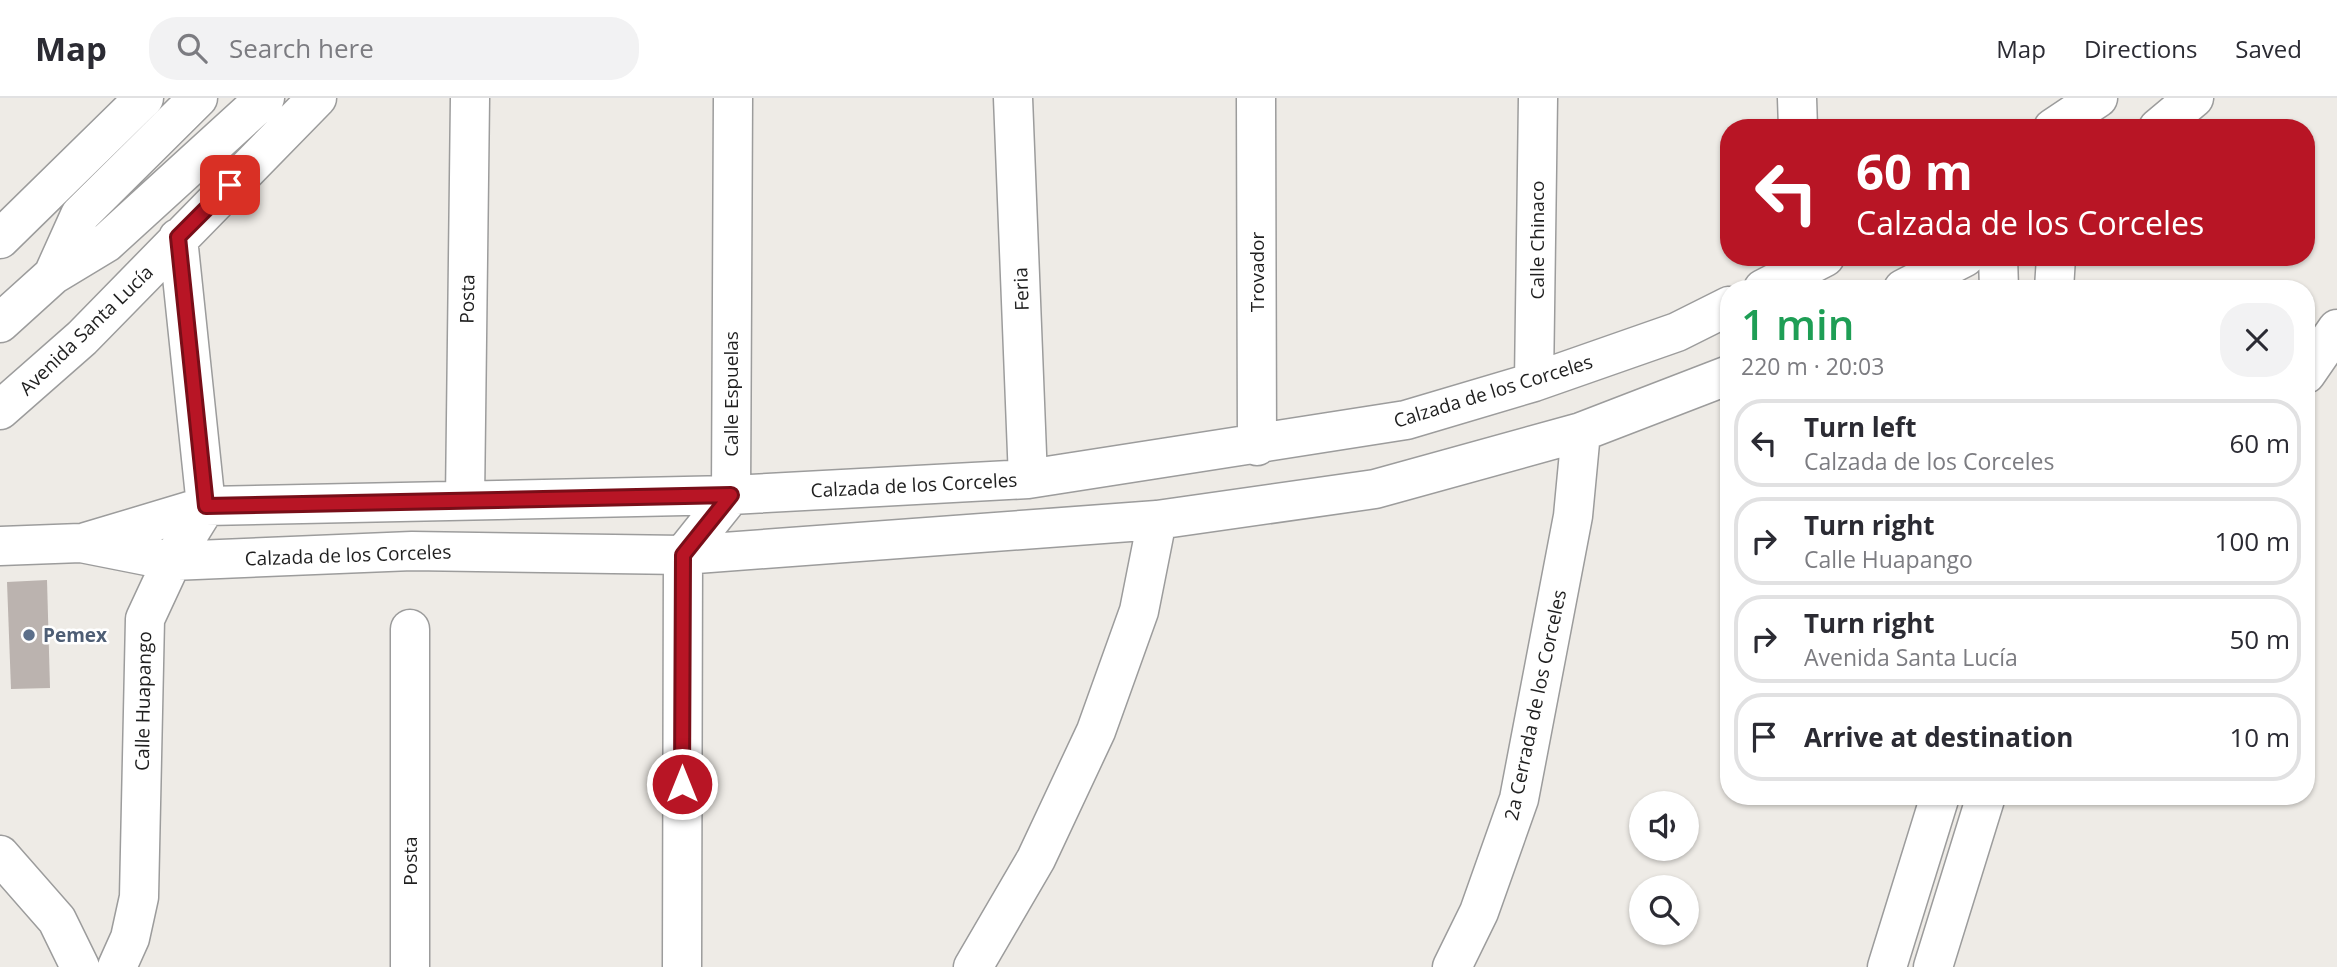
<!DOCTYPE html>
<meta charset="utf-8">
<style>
:root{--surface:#fff;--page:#f2f2f3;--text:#2b2b33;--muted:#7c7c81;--line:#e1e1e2}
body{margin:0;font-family:"Open Sans",sans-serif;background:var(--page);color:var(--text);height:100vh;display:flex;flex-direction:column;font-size:26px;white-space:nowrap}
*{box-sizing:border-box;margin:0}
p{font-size:23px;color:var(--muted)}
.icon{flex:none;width:38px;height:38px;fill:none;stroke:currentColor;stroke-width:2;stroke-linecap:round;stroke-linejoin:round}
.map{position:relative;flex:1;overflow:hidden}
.panel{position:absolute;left:1720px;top:182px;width:595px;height:525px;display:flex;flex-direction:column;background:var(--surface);border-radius:28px;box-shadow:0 2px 5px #0004}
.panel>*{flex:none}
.top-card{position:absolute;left:1720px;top:21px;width:595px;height:147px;border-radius:28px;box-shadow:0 2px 5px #0004;background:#b81525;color:#fff;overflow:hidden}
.buttons{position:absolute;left:1629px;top:693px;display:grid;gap:14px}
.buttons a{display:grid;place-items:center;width:70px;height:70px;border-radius:50%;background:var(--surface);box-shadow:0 2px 5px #0004;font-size:35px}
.pin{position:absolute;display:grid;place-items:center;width:60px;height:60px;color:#fff;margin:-30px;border-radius:14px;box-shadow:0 4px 10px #0006}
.me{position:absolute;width:77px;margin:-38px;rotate:0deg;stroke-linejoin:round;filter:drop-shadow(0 0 5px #0008)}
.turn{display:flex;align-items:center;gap:24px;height:147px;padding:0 21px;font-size:32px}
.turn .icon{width:91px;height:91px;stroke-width:2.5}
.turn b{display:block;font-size:49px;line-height:60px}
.round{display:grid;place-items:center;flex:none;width:74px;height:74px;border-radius:28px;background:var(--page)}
.headline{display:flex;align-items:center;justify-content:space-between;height:119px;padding:0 21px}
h1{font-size:42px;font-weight:600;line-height:52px;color:#1e9e55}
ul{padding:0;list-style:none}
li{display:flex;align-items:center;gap:21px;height:88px;margin:0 14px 10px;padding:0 7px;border:4px solid var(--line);border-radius:28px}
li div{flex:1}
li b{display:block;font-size:26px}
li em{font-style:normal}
header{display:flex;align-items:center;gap:42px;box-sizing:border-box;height:98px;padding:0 35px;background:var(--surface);border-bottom:2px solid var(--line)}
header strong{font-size:33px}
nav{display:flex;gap:38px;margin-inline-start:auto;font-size:24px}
.search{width:490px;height:63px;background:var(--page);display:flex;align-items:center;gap:18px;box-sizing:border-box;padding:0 24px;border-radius:28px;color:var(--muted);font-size:26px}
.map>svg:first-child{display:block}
</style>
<header>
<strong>Map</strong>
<div class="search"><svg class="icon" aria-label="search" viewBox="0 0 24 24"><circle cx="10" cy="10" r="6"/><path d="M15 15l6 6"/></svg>Search here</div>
<nav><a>Map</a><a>Directions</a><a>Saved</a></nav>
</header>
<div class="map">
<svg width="2337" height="869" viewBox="0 0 2337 869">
<rect width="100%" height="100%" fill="#eeebe6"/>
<!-- building -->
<path fill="#bbb3af" d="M47,482L50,590L11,591L7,484Z"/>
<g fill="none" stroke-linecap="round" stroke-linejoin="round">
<!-- minor casing -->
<g stroke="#9c9c9c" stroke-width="41">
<path id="minor" d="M1013,0L1028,381
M1256,0L1257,348
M1797,0L1798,30
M2053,30L2098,0
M2158,30L2194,0
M0,141L144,0
M1998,159L1999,191
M53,177L80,117L198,0
M1763,191L1825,159
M1903,191L1965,159
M2054,191L2056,159
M0,225L53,177L106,145L265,0
M2306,276L2337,231
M1534,284L1538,0
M0,312L82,240L317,0
M465,402L470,0
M86,444L206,408L731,397L1028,381L1406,322L1534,284L1677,234L1729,208
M0,448L81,445L172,463L412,453L683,457L1157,422L1375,391L1581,334L1729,277
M0,757L57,822L80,869
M117,869L130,840L139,799L145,521L172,463L206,408L178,140
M410,869V531
M682,869L683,457L731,397L733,0
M973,869L1036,761L1096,633L1139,513L1157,422
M1452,869L1479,814L1519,701L1573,418L1581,334
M1887,869L1940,698
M1933,869L1986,698"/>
</g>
<!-- minor -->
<use href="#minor" stroke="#fff" stroke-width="38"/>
</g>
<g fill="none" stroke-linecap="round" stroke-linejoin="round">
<!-- route casing -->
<g stroke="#780e18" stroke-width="18">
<path id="route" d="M230,87L178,139L206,408L731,397L683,457L682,686"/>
</g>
<!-- route -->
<use href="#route" stroke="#b81525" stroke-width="12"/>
</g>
<!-- markers -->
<circle fill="#5c6f8a" stroke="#fff" stroke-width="2.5" cx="29" cy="537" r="7"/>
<g text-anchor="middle" stroke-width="5" stroke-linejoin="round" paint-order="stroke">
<!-- street labels -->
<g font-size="19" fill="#1f1f1f" stroke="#fff">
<text transform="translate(1537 142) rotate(-90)" y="7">Calle Chinaco</text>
<text transform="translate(1257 174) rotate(-90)" y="7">Trovador</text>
<text transform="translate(1021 191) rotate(-92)" y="7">Feria</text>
<text transform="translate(467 201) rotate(-89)" y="7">Posta</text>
<text transform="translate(86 232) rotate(-44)" y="7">Avenida Santa Lucía</text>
<text transform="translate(1493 293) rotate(-17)" y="7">Calzada de los Corceles</text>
<text transform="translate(731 296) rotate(-90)" y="7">Calle Espuelas</text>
<text transform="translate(914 387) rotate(-3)" y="7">Calzada de los Corceles</text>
<text transform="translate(348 457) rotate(-2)" y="7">Calzada de los Corceles</text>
<text transform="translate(143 603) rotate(-89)" y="7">Calle Huapango</text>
<text transform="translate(1535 607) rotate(-78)" y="7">2a Cerrada de los Corceles</text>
<text transform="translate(410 763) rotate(-90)" y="7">Posta</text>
</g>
<!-- service labels -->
<g font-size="19" font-weight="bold" fill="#4e5e75" stroke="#fff" text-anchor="start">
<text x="43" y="544">Pemex</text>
</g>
</g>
</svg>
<div class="buttons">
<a><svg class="icon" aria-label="sound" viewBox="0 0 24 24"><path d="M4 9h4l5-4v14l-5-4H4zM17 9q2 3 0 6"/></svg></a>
<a><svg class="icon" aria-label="search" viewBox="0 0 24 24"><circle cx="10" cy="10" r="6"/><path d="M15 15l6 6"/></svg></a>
</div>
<div class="pin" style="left:230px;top:87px;background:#d93025"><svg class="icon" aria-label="arrive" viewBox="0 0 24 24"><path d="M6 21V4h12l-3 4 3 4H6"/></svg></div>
<svg class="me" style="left:682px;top:686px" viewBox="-20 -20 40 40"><circle r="17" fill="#b81525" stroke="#fff" stroke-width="3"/><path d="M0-11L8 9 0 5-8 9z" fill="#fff"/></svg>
<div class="top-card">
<div class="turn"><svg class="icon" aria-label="left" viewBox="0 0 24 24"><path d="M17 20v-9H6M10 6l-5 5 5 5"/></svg><div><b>60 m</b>Calzada de los Corceles</div></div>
</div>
<section class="panel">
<div class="headline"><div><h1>1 min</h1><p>220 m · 20:03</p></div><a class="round"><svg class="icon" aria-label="close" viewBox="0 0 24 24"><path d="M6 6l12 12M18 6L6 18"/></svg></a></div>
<ul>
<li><svg class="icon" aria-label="left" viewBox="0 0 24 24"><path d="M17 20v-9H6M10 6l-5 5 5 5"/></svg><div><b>Turn left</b><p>Calzada de los Corceles</p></div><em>60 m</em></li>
<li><svg class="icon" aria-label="right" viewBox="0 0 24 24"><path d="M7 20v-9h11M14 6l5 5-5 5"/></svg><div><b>Turn right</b><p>Calle Huapango</p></div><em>100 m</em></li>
<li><svg class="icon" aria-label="right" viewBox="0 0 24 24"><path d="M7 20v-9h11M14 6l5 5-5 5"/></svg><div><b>Turn right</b><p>Avenida Santa Lucía</p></div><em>50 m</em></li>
<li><svg class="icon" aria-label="arrive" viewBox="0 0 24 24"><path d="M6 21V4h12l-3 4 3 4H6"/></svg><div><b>Arrive at destination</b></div><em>10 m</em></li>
</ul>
</section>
</div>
